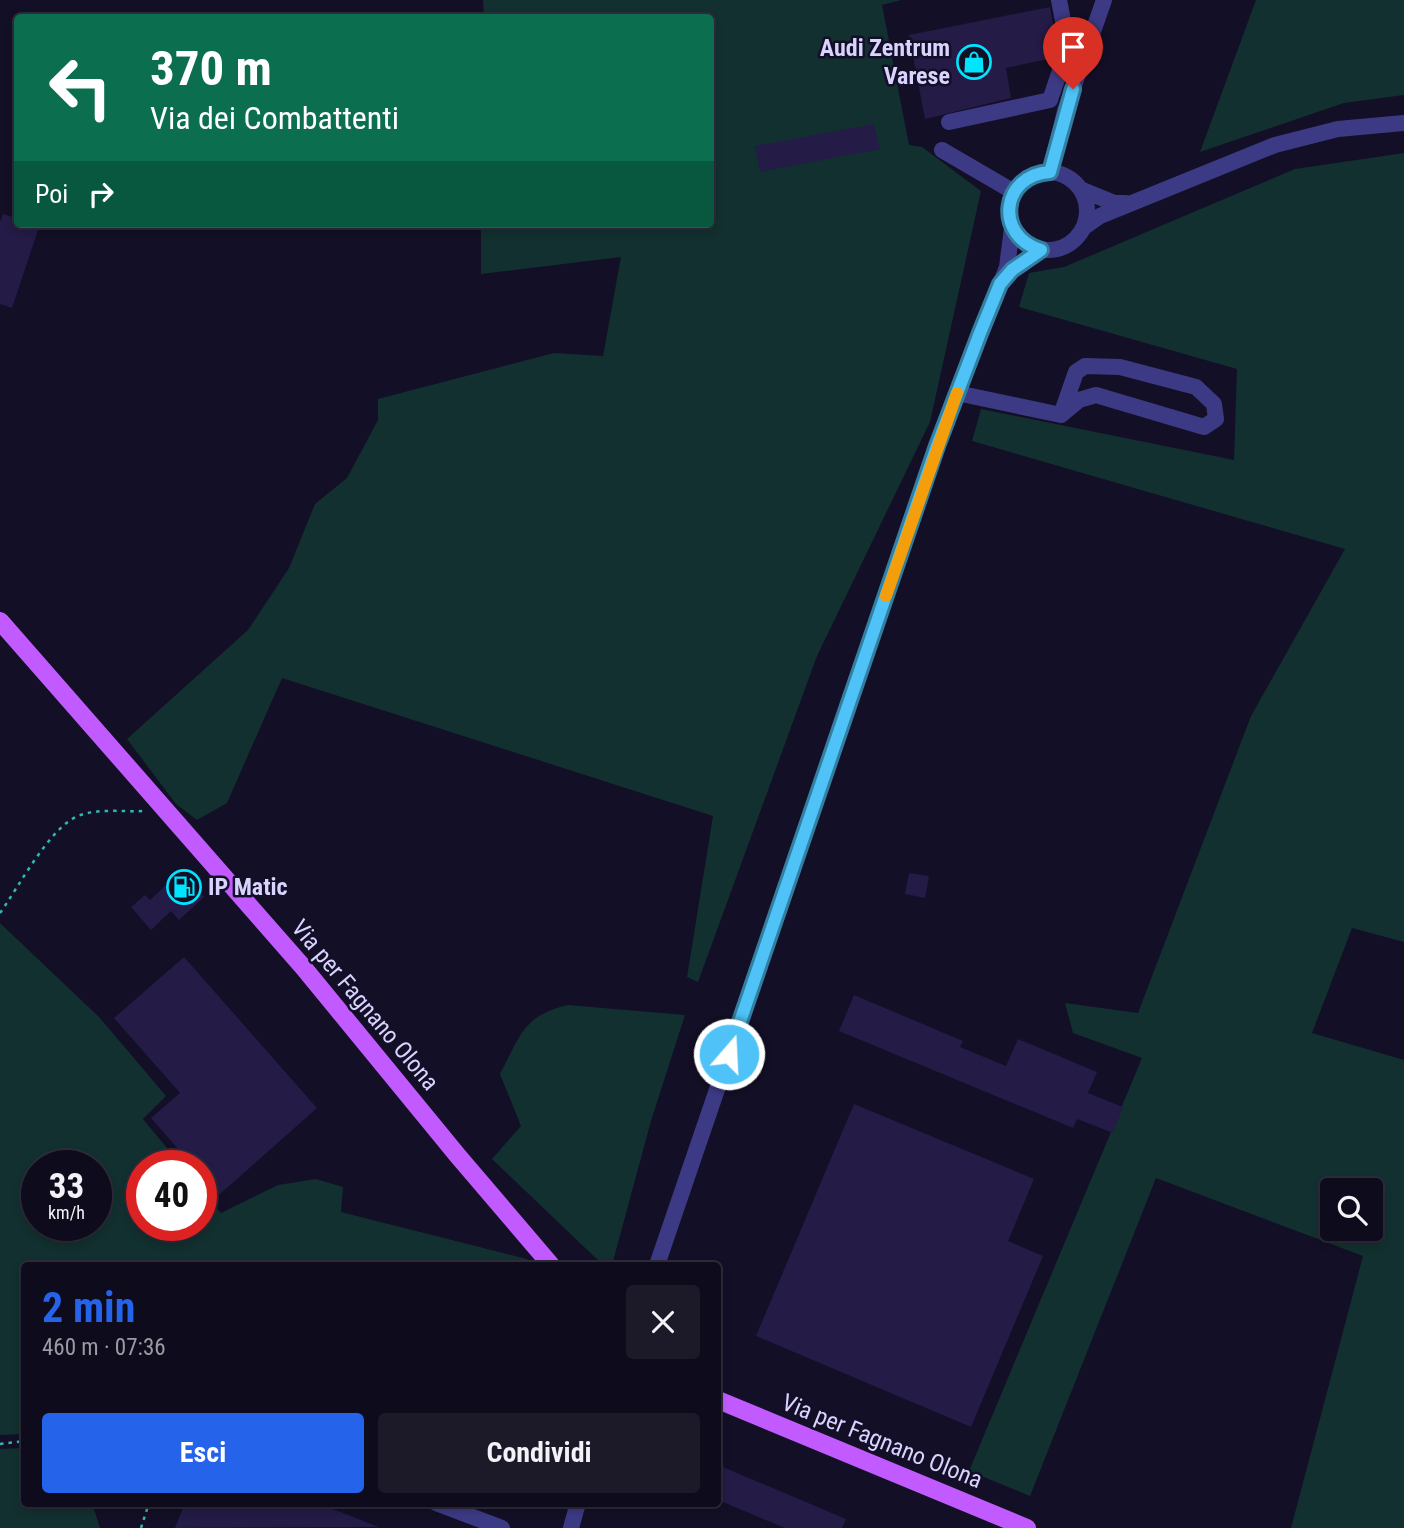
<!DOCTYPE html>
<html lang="it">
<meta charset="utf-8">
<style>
:root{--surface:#0e0b1c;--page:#1c1929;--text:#f1f3f6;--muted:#9b9ba3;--line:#2e2b3b;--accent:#2563eb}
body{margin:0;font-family:"Roboto Condensed",sans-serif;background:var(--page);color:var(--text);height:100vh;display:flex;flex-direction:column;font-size:26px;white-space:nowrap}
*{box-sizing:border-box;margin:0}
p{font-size:23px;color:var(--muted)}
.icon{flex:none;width:38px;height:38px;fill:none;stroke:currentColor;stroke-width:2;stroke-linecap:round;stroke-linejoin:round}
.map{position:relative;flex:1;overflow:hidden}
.drawer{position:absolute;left:21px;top:1262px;width:700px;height:245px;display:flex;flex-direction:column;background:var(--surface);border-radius:7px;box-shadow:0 4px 10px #0003,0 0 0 2px var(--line)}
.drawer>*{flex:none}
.banner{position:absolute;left:14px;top:14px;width:700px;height:214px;border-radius:7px;box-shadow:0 4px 10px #0003,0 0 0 2px var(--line);background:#0b6e4f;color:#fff;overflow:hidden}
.buttons{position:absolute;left:1320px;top:1178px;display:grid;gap:14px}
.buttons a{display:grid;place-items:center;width:63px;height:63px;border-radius:7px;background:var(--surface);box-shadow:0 4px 10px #0003,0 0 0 2px var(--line);font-size:35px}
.speed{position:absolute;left:21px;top:1150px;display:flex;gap:14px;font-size:35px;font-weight:700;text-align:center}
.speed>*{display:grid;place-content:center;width:91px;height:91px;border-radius:50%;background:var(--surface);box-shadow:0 4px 10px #0003,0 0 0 2px var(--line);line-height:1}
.speed small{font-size:18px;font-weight:400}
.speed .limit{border:10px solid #d22;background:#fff;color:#111}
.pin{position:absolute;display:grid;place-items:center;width:60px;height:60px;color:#fff;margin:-72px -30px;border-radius:50% 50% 50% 0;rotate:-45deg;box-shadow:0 0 7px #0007}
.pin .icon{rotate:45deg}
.me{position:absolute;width:77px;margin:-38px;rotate:19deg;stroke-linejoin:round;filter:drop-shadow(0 0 5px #0008)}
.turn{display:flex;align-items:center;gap:24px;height:147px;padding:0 21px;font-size:32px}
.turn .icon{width:91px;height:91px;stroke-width:2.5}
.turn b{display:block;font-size:49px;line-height:60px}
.then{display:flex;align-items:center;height:66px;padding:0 21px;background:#0003;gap:14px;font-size:26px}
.round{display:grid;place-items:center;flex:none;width:74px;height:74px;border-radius:7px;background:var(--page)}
.head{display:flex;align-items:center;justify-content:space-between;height:119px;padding:0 21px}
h1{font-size:42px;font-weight:700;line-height:52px;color:var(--accent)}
.primary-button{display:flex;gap:14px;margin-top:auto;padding:14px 21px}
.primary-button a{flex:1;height:80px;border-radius:7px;background:var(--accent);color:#fff;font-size:28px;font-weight:700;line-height:80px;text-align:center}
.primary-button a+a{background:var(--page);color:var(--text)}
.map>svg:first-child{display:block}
</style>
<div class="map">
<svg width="1404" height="1528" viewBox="0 0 1404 1528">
<rect width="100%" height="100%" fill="#130f26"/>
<!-- green -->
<path fill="#12302f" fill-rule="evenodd" d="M483,0H901L882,5L909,145L922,147L981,191L930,422L817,656L698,982L687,977L713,816L282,678L227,803L197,820L176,804L127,739L248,630L289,568L315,504L347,478L378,420V399L554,353L603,356L621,257L481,274V224H710V18L484,17Z
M1256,0H1404V95L1344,103L1200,152Z
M1404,153V942L1352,928L1312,1033L1404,1060V1528H1291L1363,1256L1156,1178L1030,1496L969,1471L1142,1058L1073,1033L1065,1003L1138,1013L1251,716L1345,549L972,441L981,409L1234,460L1237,369L1019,307L1029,273L1064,267L1295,169ZM1332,1190H1370V1228H1332Z
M0,923L100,1018L166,1096L143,1119L181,1165L142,1166V1225H201V1190L221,1213L278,1185L316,1179L343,1187L341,1212L527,1259L531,1265H24V1434L0,1435ZM37,1166H96V1225H37Z
M568,1005L685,1015L651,1121L612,1265H603L492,1159L521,1126L500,1074C521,1035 522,1016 568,1005Z
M24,1448V1503H92L100,1528H0V1449Z"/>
<!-- building -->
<path fill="#241b47" d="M1050,7L1057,46L1053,58L1006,68L1011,98L925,119L909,35Z
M874,124L880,149L760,172L755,146Z
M3,214L18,219V224H40L12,308L0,304V222Z
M181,871L204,897L179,920L171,911L151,930L131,907L145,895L150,900Z
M909,873L929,876L925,898L905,894Z
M184,957L317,1108L219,1195L201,1175V1166H193L151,1118L180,1093L114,1018Z
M854,995L963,1041L960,1047L1006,1066L1018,1039L1097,1072L1088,1093L1123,1107L1113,1133L1077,1119L1073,1128L839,1031Z
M854,1104L1034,1179L1008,1241L1043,1256L971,1427L756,1336Z
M718,1465L846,1519L842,1528H785L718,1500Z
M185,1503H317L379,1527L175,1528Z"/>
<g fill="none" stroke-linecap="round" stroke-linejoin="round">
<!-- path -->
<path stroke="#2fb8b0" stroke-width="2.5" stroke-dasharray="3.5 5" stroke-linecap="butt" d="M0,913C18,888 50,827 78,816C98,808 122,812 143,811
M0,1444L24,1441
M141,1528L149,1503"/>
<!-- minor -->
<path stroke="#3d3a85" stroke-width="16" d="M949,122L1050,100L1068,47L1059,0
M942,150L1014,192
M1009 211a39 39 0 1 1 78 0a39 39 0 1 1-78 0Z
M1050,172L1065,111L1104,0
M1080,189L1114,203H1126
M1083,228L1100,216L1275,145L1338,129L1404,123
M1004,280L1012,270L1041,250
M1085,366L1120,367L1196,387L1214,404L1216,419L1204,427L1096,395L1079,400L1061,415L1076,372Z
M957,393L1061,415
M657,1265L937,446L1007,267L1012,228
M436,1503L502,1528
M571,1528L578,1503"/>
<!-- major -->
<path stroke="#c25bff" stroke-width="18" d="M0,621L303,967L458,1156L551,1265
M718,1400L1027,1528"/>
</g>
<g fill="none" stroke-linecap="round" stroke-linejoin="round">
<!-- route casing -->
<g stroke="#337fa1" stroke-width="18">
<path id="route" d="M729,1054L937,446L980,333L1000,284L1012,270L1041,250C994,236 1001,175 1050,172L1073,89"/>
</g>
<!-- route -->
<use href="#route" stroke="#4fc3f7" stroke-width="12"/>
<!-- slow -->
<path stroke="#f59e0b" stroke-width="12" d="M886,596L957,393"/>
</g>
<!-- icons -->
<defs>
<g id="shop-ring" transform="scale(1.75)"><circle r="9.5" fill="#130f26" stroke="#00e5ff" stroke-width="1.5"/><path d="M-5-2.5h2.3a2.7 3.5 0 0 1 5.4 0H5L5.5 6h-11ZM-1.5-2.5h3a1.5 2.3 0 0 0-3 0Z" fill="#00e5ff"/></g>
<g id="fuel-ring" transform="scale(1.75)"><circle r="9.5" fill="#130f26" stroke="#00e5ff" stroke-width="1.5"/><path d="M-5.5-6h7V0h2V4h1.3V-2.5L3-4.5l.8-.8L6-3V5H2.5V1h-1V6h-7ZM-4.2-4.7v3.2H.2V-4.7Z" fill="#00e5ff"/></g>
</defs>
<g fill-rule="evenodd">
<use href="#shop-ring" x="974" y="62"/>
<use href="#fuel-ring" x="184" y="887"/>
</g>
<g text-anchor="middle" stroke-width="5" stroke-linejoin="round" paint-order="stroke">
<!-- poi labels -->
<g font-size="24" font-weight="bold" fill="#d9d4ff" stroke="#130f26" text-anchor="end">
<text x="950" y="56">Audi Zentrum<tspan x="950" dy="28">Varese</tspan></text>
<text x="208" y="895" text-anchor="start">IP Matic</text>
</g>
<!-- street labels -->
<g font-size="24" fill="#d9d4ff" stroke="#130f26">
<text transform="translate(365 1005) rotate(50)" y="8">Via per Fagnano Olona</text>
<text transform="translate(882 1441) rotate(22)" y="8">Via per Fagnano Olona</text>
</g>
</g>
</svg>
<div class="buttons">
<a><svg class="icon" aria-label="search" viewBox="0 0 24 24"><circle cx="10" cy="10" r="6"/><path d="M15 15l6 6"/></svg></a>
</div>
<div class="speed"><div>33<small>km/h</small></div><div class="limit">40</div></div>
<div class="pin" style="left:1073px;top:89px;background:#d93025"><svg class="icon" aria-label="arrive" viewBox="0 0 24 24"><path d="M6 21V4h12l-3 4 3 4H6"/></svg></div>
<svg class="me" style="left:729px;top:1054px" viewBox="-20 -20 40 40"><circle r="17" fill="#4fc3f7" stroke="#fff" stroke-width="3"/><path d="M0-11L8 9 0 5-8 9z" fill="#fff"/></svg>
<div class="banner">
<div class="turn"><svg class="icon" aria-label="left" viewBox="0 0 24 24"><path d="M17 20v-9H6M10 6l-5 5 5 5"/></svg><div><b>370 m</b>Via dei Combattenti</div></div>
<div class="then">Poi<svg class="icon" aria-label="right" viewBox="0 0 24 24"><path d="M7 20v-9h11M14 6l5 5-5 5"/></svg></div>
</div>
<section class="drawer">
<div class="head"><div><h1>2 min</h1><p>460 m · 07:36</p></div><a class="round"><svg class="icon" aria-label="close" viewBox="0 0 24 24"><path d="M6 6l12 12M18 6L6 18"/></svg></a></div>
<div class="primary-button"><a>Esci</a><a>Condividi</a></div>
</section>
</div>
